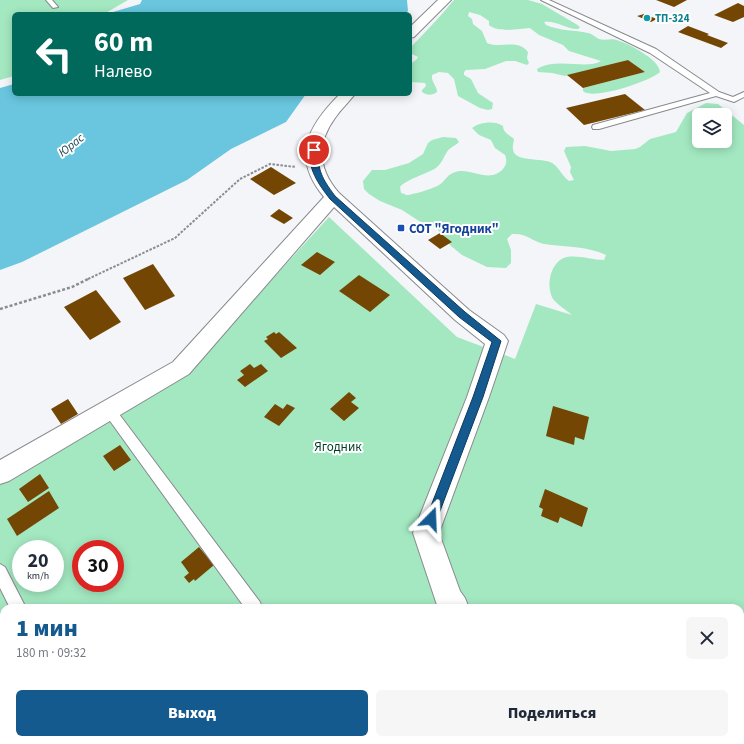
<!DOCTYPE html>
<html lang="ru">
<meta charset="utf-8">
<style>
:root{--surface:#fff;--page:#f6f6f7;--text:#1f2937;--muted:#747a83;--accent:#155a8f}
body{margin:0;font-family:"Source Sans 3",sans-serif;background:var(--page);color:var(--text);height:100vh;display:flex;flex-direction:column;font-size:15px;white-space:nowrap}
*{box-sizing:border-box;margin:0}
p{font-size:13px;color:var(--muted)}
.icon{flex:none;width:22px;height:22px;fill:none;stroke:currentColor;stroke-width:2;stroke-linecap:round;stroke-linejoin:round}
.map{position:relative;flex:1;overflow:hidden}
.details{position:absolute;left:0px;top:604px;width:744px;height:140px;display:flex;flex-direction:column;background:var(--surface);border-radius:12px 12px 0 0;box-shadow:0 2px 10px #0003}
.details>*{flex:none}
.top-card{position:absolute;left:12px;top:12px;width:400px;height:84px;border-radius:6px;box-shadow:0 2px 10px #0003;background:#00695c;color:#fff;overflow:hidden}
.controls{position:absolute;left:692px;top:108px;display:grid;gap:8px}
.controls a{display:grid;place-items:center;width:40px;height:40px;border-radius:6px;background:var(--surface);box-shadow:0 2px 10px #0003;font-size:20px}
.speed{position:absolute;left:12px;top:540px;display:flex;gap:8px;font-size:20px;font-weight:700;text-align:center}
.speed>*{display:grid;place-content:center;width:52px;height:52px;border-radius:50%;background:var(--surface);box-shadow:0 2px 10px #0003;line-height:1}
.speed small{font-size:10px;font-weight:400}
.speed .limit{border:6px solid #d22;background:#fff;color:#111}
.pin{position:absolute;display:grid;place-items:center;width:34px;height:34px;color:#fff;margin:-17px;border:2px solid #fff;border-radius:50%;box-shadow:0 1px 4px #0007}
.me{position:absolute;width:44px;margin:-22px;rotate:21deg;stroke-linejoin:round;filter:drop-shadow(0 0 3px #0008)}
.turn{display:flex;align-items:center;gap:14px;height:84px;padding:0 16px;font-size:18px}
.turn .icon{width:52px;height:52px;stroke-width:2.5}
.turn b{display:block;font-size:28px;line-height:34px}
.round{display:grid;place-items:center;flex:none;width:42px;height:42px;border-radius:6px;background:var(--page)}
.summary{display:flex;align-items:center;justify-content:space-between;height:68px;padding:0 16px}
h1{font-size:24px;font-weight:800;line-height:30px;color:var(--accent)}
.primary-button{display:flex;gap:8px;margin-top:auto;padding:8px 16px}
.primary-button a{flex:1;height:46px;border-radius:6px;background:var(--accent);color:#fff;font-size:16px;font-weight:800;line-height:46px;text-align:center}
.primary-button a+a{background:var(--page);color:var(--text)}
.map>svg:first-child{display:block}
</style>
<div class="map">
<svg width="744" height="744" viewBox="0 0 744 744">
<rect width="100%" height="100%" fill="#f4f5f9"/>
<!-- green -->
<path fill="#a3e8c1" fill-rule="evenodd" d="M0,0H128L104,14H14V76L0,80Z
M454,0H528L542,4L576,24L580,27L578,29C566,29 556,20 544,22L546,25C560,31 575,30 588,33C593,34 595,37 599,39C605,41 612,38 617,40C629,44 659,59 660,72C651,81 592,101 583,91V88L645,72L628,60L565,76L552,73L538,72L537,69C557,57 587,70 601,61L569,51L563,45L539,35L530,28C518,29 498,33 489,25V21L480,15L469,12L468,16L472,19L473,24L482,31L487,43C500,49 518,38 528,52L527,58L529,63L527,65L515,61H506L485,69L466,70L464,72V75L471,79L478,93L493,103L492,109L488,110L480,108L458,96L454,79L448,73L439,72L432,75C431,82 437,86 437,92C432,96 426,95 422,92V90L426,86L425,83L410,82V64L416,60L418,57L412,54L410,48C425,32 440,17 454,0Z
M706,103L718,104L744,125V744H0V484L188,371L329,217L457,337L515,359L536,304L572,315C566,310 558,305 553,299C545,286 551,260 567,257C580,255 591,260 604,260L606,255C587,246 565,247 544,244C531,241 528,233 512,234L507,239L511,250V263L506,268L487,267L462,255L451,246L439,231L433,226L419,221L402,210L380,201L369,194L364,189L363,181L372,170H385L409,163L423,154L428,143L432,140L443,137L456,138L459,142C455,146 449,148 447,152C443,158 442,163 436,168C426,174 405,180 400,187L401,193C403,193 405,195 407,195C412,195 435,188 439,185C444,182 447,175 453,173C469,165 488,185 503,169C507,164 507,160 505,155L495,148L491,140L479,135L472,128C479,122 495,120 503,126C503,133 510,135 514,139C514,142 512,146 513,149C514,163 542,157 552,163C559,167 562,176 569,181L574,180L570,172L571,167L564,151L566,147L585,146L611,151L635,149L640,147L650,139L676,132L687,113ZM699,115H725V141H699ZM21,549H55V583H21ZM81,549H115V583H81ZM4,608H740V740H4Z"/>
<!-- water -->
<path fill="#69c6de" d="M142,0H407L408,11L405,14H110L113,12L140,4Z
M14,84V94H306L286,122L231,149L187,180L22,262L0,270V88Z"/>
<!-- building -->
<path fill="#744604" d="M656,0H687L674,7Z
M738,3L744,6V17L733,22L714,15Z
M644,14L657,19L651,22L637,16Z
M688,26L709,34L707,35L728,43L721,48L678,32Z
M628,60L645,72L583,88L567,75Z
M625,94L645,110L584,125L566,108Z
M271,167L296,183L274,195L250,179Z
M279,209L293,218L284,224L270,216Z
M440,233L452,242L440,249L428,240Z
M317,252L335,262L320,275L301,265Z
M153,264L175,296L145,310L123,278Z
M359,275L390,295L370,312L339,291Z
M96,290L121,322L90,340L64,307Z
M274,332L276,334L279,332L297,348L281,358L264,341L268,339L266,337Z
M250,364L254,368L261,364L268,371L245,387L237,380L244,375L240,371Z
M349,392L356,398L351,402L359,408L344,421L330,409Z
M68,399L78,414L61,424L51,409Z
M275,404L283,409L287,404L295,408L279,426L264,417Z
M553,406L589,417L584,440L575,437L574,445L546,436Z
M120,445L131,460L114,471L103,456Z
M40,474L49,488L28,502L19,489Z
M545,489L588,508L582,527L560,517L558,523L541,516L543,509L539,507Z
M49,491L59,508L17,536L7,519Z
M199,547L214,565L195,581L194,579L189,583L184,577L189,573L181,562Z"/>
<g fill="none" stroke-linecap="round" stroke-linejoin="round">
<!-- lane casing -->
<g stroke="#88898d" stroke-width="2">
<path id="lane" d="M46,0H52L58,7L53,8Z
M541,0H549L656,49L719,92L733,97L744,92V97L734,102L716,96L599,129H593L592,127L593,125L710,93L650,53Z
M109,405L113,406L260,602L262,608H245L105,414L103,410L105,406Z
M0,564L5,567L26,608H10L0,588Z
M75,740H93L95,744H77Z
M342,740H361L363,744H344Z"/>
</g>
<!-- street casing -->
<g stroke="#88898d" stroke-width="2">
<path id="street" d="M438,0H451L414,37L410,38V27Z
M340,94H355C349,102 341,109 335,118C316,144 318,169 339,193L469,310L504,335L508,341L489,397L439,533L460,591L465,598L469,608H438L413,533L467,397L485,344L455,320L334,207L189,374L9,481L0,484V460L173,362L324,197C291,157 307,127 340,94Z
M534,740H568L569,744H536Z"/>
</g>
<!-- path-far1 -->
<path stroke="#8c8c8f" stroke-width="2" stroke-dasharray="2.5 1.5" stroke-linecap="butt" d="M88,279L175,238L240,179L270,164L296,167"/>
<!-- path -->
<path stroke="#8c8c8f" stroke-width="2.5" stroke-dasharray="3 2" stroke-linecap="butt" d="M0,309L72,287L90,278"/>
<!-- lane -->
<use href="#lane" fill="#fff" fill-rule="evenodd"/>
<!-- street -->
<use href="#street" fill="#fff" fill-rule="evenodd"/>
</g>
<!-- route -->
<path fill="#155a8f" stroke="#0e3a5d" d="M311,148L317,150C319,172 321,177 335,196L465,312L501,341L483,397L437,519L435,523L431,524L427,523L426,519L473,397L492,342L459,317L330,199C319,185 306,167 311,148Z"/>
<!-- markers -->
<circle fill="#0f9aa8" stroke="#fff" stroke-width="1.5" cx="647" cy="18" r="4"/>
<rect fill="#1a4fb4" stroke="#fff" stroke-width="1.5" x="397" y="224" width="8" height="8" rx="2"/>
<g text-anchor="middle" stroke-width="4" stroke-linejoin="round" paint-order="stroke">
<!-- far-culture labels -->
<g font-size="11" font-weight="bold" fill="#0d838f" stroke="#fff" text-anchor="start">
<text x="655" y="22">ТП-324</text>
</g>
<!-- far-water labels -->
<g font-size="12" font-style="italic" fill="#143f49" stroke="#fff">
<text transform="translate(71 145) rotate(-38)" y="4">Юрас</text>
</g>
<!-- transit labels -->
<g font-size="13" font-weight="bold" fill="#164399" stroke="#fff" text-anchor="start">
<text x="409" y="233">СОТ "Ягодник"</text>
</g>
<!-- park labels -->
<g font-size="13" fill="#003e25" stroke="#fff">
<text x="338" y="451">Ягодник</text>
</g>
</g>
</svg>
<div class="controls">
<a><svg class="icon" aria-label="layers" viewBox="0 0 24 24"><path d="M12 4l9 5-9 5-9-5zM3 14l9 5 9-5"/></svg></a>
</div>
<div class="speed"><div>20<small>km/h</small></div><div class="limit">30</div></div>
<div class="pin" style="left:314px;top:150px;background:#d93025"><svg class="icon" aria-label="arrive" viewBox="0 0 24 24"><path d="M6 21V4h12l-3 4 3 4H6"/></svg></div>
<svg class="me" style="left:431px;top:519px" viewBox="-20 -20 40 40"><path d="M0-17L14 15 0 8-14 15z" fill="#155a8f" stroke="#fff" stroke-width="4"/></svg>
<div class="top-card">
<div class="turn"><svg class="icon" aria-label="left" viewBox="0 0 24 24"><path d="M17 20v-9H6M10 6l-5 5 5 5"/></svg><div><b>60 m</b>Налево</div></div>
</div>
<section class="details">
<div class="summary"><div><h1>1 мин</h1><p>180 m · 09:32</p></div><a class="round"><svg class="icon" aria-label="close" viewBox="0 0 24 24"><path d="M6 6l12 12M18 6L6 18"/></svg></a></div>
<div class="primary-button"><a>Выход</a><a>Поделиться</a></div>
</section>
</div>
